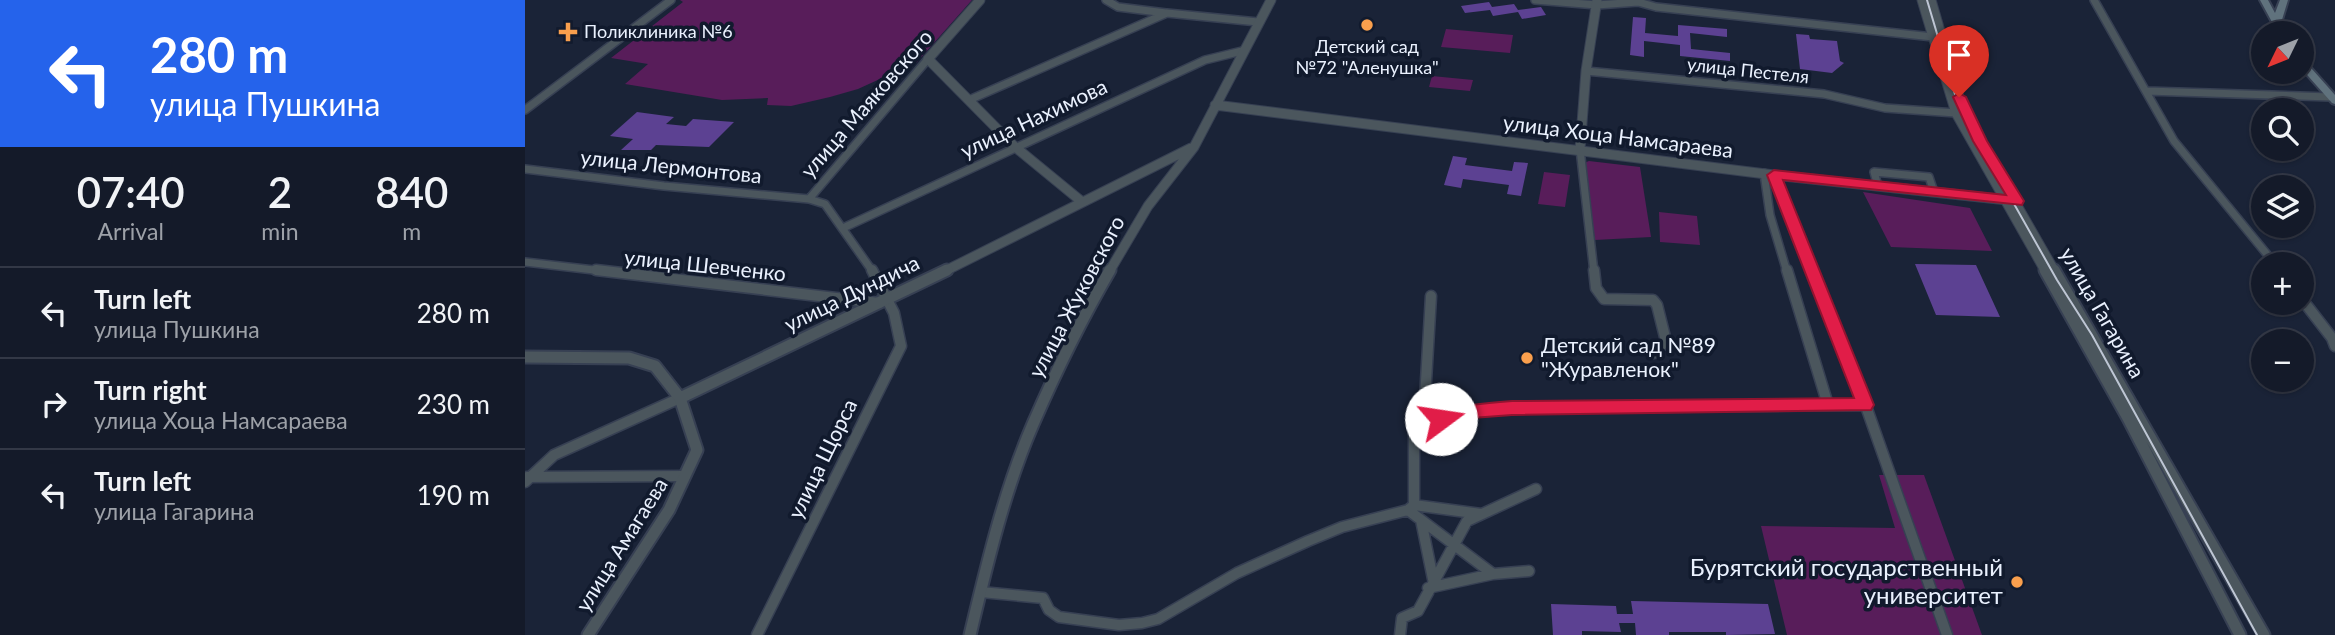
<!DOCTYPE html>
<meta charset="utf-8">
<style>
:root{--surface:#141a29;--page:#212735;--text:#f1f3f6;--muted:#9da1a8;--line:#333846}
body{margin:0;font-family:Lato,sans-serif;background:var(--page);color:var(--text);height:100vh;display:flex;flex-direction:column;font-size:26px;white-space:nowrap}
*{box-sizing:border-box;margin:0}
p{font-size:23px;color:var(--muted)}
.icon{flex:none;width:38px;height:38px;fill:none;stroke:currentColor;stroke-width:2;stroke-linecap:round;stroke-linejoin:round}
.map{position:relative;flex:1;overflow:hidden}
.panel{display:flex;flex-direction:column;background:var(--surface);width:525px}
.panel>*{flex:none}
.top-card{background:#2563eb;color:#fff;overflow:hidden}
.needle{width:46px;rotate:227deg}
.fabs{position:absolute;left:1726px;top:21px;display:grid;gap:14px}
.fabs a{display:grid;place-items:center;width:63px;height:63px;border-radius:50%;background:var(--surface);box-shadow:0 2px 5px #0004,0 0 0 2px var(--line);font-size:35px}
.pin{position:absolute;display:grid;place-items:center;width:60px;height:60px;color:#fff;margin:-72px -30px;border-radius:50% 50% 50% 0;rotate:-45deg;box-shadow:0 0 7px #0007}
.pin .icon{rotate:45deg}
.me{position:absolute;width:77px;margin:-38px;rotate:76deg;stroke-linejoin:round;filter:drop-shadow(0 0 5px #0008)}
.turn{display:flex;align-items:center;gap:24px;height:147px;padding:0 35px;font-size:32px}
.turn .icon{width:91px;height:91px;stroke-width:2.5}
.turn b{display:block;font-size:49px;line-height:60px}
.eta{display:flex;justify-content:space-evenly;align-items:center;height:119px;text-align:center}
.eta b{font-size:42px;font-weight:600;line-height:49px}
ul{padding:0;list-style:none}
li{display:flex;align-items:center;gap:21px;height:91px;padding:0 35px;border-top:2px solid var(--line)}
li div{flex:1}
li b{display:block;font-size:26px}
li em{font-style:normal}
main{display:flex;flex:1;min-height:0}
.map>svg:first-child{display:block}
</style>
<main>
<section class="panel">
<div class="top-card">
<div class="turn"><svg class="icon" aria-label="left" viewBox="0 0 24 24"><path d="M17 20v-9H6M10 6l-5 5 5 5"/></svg><div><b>280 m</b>улица Пушкина</div></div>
</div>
<div class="eta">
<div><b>07:40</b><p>Arrival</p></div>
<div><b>2</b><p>min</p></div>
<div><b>840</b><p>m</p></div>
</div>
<ul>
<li><svg class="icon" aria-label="left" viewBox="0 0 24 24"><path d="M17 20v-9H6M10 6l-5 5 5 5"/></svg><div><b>Turn left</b><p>улица Пушкина</p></div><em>280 m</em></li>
<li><svg class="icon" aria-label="right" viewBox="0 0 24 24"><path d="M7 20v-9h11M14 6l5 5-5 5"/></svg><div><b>Turn right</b><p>улица Хоца Намсараева</p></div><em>230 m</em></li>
<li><svg class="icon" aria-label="left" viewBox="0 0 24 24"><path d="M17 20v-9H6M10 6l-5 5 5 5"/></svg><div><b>Turn left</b><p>улица Гагарина</p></div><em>190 m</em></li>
</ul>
</section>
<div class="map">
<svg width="1810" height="635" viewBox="0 0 1810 635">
<rect width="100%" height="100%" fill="#1a2337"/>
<!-- green -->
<path fill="#581d5a" d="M155,0H447L392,62L333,89L305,97L266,106L242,105L243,98L197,100L100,84L123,64L86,58L158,2Z
M921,29L988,35L985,53L916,47Z
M907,76L948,80L945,91L904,87Z
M1064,161L1115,167L1126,237L1070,240L1059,163Z
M1019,172L1045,175L1040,207L1013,204Z
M1338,192L1445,208L1467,251L1366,247Z
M1134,212L1172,216L1175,245L1135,242Z
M1354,475H1399L1457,635H1262L1236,526L1370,528Z"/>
<!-- building -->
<path fill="#5c4192" d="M964,2L967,7L989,4L993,10L1016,7L1021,15L997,19L993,12L968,16L965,10L940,13L936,6Z
M1108,17L1121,18L1120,33L1153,36V25L1202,29V37L1165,33L1166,49L1205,53V61L1155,56V45L1119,41V57L1105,55Z
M1271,34L1284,35L1285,39L1312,41L1315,61L1319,63L1307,73L1275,69Z
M112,112L149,117L141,124L161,126L168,119L209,122L184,147L131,145L126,150H96L108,139L85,136Z
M928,156L942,158L940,165L987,171L989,162L1003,163L996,196L982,194L984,185L938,179L936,188L919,185Z
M1390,264L1451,265L1475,317L1411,315Z
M1106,601L1243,604L1250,634L1201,635V632H1144V635H1111L1110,623H1094L1096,632L1057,631V635H1028L1026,604L1091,606L1092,614H1108Z"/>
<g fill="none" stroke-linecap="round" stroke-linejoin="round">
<!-- minor-far1 casing -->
<g stroke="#374053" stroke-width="10">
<path id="minor-far1" d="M581,0L593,7L641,13
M1010,0L1072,5L1113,2L1131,7L1408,37
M1569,0L1649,141L1750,264
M1061,71L1299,94L1360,108L1431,113
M1622,91L1805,97
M444,100L642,13L733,22
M0,110L146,0
M1055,149L1069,272
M0,169L139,186L284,199L300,204L348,272
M1239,173L1245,215L1262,272
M1249,175L1288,272
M1353,186L1349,172L1404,177L1409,192
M284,199L403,59
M318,228L680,60L717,51
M0,262L86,272"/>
</g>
<!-- minor casing -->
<g stroke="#374053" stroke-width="13">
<path id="minor" d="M71,270L354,303
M1069,270L1071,288L1079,299L1128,300L1132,305L1141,341L1129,353
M1262,270L1303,405
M1287,270L1337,395L1422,635
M906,296L900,398L916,419L947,411L987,408L1340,405
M1776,298L1807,338L1810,346
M2,477L160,476
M0,482L29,455L155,398
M889,505L956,514
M883,510L968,574L1004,571
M896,520L908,579
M903,588L968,574
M456,592L518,598L524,610L534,617L594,625L617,623L633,619L712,573L783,541L817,527L883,510L889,505V425
M232,635L376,346L369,313L347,270
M875,635L877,618L893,611L942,521L1011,489"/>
</g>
<!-- tertiary-far1 casing -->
<g stroke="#374053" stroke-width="11">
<path id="tertiary-far1" d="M455,0L403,59L489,146L556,201
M1397,0L1431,113L1521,272
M1406,0L1434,97L1455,141L1530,272
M690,105L1249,175L1492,201
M1055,149L1061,71L1072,0
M418,272L666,148
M584,272L623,206L669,147L746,0"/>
</g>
<!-- tertiary casing -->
<g stroke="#374053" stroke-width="15">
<path id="tertiary" d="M1520,270L1603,418L1715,635
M1529,270L1739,635
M0,357L104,358L130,366L155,398L172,450L144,510L63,635
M155,398L422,270
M445,635C462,564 479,491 508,424C531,371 556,320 585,270"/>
</g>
<!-- secondary casing -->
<g stroke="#374053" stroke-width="4">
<path id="secondary" d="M1735,0H1743L1750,13L1755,0H1763L1756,23L1761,33H1753Z
M1776,59L1779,60L1810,95V104L1807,103L1776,68Z"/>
</g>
<!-- minor-far1 -->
<use href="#minor-far1" stroke="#4b565d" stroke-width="7"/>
<!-- minor -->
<use href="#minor" stroke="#4b565d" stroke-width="10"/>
<!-- tertiary-far1 -->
<use href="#tertiary-far1" stroke="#4b565d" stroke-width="9"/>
<!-- tertiary -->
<use href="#tertiary" stroke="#4b565d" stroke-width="11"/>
<!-- secondary -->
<use href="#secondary" fill="#60727d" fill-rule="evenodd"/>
<!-- tram -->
<path stroke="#bec6d4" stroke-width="2" d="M1402,0L1432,101L1440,117L1532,280L1567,335L1732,635"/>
</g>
<!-- route -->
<path fill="#e11d48" stroke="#92132f" stroke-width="2" d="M1434,93L1441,97L1462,141L1499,201L1497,205L1258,180L1349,405L1346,410L987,415L947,418L916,426L909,424L907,419L909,414C935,405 960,403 987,401L1329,398L1242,175L1249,170L1481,195L1448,141L1428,97Z"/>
<!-- markers -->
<g fill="#f99f4d" stroke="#111a2d" stroke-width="2.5">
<circle cx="842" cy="25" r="7"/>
<path d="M39.5 21.5h7v7h7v7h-7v7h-7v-7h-7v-7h7z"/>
<circle cx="1002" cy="358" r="7"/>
<circle cx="1492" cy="582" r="7"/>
</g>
<g text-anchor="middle" stroke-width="7" stroke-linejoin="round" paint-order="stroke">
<!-- far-poi labels -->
<g font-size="18" fill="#eaf1fe" stroke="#111a2d" text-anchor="start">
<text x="59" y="38">Поликлиника №6</text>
<text x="842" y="53" text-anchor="middle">Детский сад<tspan x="842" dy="21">№72 "Аленушка"</tspan></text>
</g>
<!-- far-street labels -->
<g font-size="18" fill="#eaf1fe" stroke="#111a2d">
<text transform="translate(1223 71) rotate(6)" y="6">улица Пестеля</text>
</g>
<!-- street labels -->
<g font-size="21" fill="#eaf1fe" stroke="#111a2d">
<text transform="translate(342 104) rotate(-49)" y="7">улица Маяковского</text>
<text transform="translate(509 119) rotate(-25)" y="7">улица Нахимова</text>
<text transform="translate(1093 137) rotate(7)" y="7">улица Хоца Намсараева</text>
<text transform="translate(146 167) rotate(6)" y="7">улица Лермонтова</text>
<text transform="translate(180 266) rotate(6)" y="7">улица Шевченко</text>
<text transform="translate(327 294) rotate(-26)" y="7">улица Дундича</text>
<text transform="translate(552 297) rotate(-62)" y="7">улица Жуковского</text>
<text transform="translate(1577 313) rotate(60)" y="7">улица Гагарина</text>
<text transform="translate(298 459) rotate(-64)" y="7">улица Щорса</text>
<text transform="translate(97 545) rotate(-58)" y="7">улица Амагаева</text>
</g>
<!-- poi labels -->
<g font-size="21" fill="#eaf1fe" stroke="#111a2d" text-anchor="start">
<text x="1016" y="353">Детский сад №89<tspan x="1016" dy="24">"Журавленок"</tspan></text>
</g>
<!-- near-poi labels -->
<g font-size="24" fill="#eaf1fe" stroke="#111a2d" text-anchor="end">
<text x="1478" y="576">Бурятский государственный<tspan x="1478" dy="28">университет</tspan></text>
</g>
</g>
</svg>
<div class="fabs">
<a><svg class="needle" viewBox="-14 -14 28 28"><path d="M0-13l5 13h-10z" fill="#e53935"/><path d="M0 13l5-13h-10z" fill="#9da1a8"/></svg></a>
<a><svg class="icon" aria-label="search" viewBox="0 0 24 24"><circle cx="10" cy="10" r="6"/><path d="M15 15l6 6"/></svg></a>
<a><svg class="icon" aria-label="layers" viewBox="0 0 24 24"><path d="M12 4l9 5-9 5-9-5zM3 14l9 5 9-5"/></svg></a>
<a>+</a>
<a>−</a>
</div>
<div class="pin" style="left:1434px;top:97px;background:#d93025"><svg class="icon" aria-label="arrive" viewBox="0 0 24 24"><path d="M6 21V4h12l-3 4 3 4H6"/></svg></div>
<svg class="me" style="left:916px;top:419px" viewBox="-20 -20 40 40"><circle r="19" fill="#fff"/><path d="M0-13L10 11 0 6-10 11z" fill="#e11d48"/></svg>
</div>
</main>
